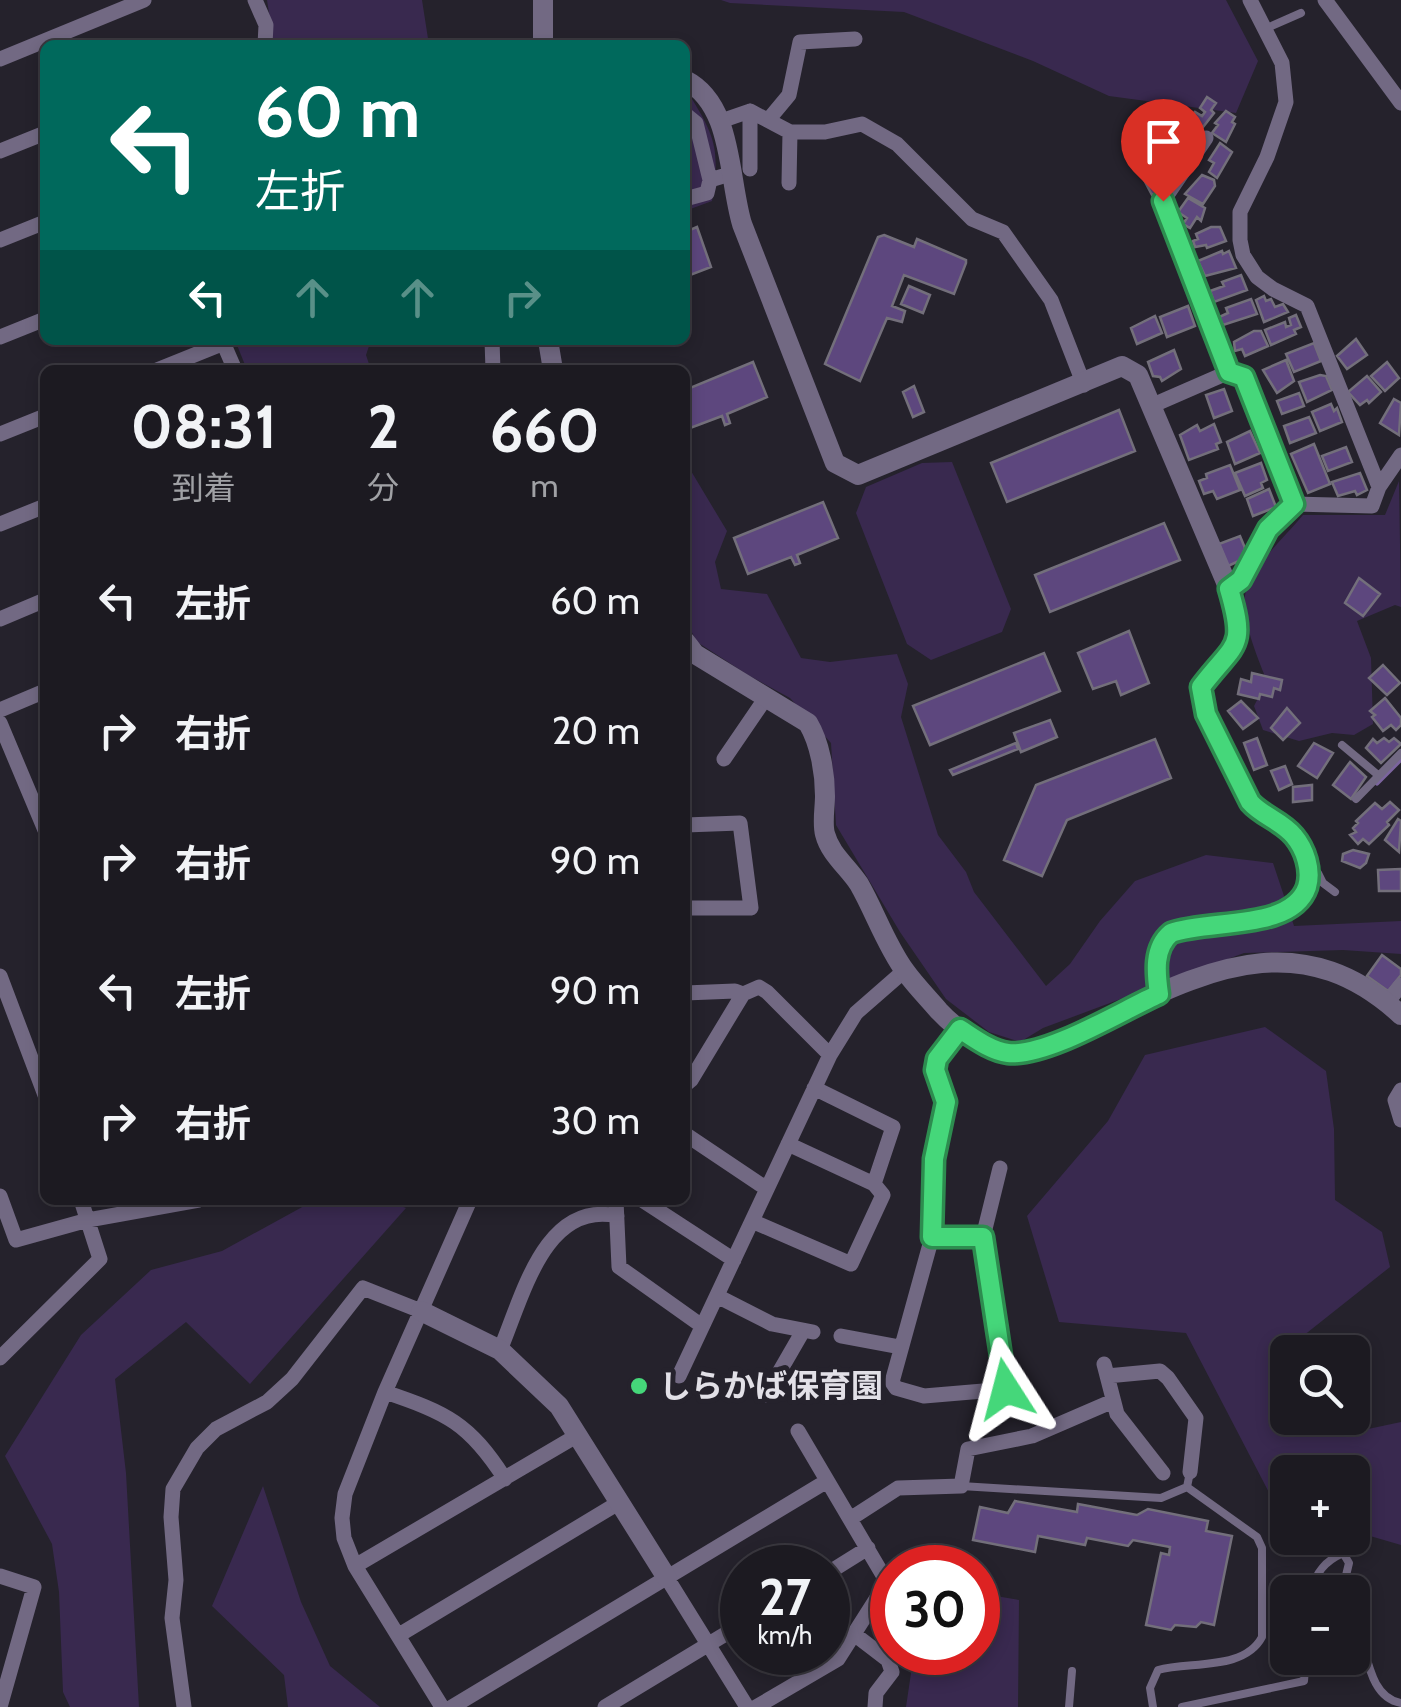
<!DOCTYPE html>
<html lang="ja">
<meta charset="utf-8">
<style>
:root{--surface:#1c1a21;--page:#25232a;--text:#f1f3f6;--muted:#a0a1a5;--line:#3a383f}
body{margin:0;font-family:Cabin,"Noto Sans JP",sans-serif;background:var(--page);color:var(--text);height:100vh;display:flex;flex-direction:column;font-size:38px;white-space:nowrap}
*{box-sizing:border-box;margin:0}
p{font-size:32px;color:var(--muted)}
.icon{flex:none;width:55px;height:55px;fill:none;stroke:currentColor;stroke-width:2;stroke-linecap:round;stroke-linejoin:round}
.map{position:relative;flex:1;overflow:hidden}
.side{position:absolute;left:40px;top:365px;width:650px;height:840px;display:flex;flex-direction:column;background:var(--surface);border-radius:15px;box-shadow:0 5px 15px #0003,0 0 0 2px var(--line)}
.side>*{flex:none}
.top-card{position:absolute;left:40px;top:40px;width:650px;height:305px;border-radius:15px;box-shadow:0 5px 15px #0003,0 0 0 2px var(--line);background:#00695c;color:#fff;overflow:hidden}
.tools{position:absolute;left:1270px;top:1335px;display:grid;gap:20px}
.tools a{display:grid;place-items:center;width:100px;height:100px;border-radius:15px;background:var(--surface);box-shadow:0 5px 15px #0003,0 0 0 2px var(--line);font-size:50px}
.speed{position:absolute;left:720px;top:1545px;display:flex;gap:20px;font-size:50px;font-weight:700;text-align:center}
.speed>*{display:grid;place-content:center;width:130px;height:130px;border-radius:50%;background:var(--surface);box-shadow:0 5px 15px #0003,0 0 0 2px var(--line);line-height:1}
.speed small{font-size:25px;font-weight:400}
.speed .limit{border:15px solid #d22;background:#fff;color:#111}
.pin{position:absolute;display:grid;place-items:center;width:85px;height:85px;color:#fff;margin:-102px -42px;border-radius:50% 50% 50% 0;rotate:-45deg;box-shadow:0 0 10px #0007}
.pin .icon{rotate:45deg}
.me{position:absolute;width:110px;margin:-55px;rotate:351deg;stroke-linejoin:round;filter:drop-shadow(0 0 8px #0008)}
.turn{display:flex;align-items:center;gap:35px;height:210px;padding:0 50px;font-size:45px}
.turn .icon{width:130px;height:130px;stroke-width:2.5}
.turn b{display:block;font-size:70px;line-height:85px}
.lanes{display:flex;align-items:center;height:95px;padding:0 50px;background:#0003;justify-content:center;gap:50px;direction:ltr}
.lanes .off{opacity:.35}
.eta{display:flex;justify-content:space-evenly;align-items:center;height:170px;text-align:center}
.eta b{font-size:60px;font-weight:700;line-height:70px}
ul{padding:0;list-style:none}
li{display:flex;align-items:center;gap:30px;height:130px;padding:0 50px}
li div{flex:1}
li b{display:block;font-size:38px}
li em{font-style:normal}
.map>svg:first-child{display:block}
</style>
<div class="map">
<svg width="1401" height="1707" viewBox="0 0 1401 1707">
<rect width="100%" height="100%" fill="#25222c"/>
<!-- green -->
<path fill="#39294f" d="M267,0H422L429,45H274Z
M721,0H1226L1258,61L1236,113L1109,96L1033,61L904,12L730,3Z
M685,93L689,94C716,138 720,149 712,201L685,211Z
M235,340H371L366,355L371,370H247Z
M685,461L727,531L715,562L721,589L767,594L801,658L830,662L897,654L908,684L901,717L938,835L966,872L974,892L1046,986L1070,964L1100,921L1135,881L1206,855L1273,863L1294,926L1401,921V954L1343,950L1244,953L1043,1028L1020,1042L989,1032L946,999L900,932L836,825L831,743L790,698L748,675L697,642L685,619V565L691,551L685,540Z
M952,462L1011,609L1002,632L931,660L907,644L856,513L866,487L922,463Z
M1399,481L1401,607L1395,605L1357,621L1371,658L1373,724L1354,735L1332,733L1299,741L1263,730L1254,706L1267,681C1258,659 1239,614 1246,591C1255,563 1285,537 1303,515H1385Z
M1265,1027L1326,1071L1334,1129L1335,1200L1382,1232L1390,1267L1303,1336L1308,1352H1288V1418H1340L1354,1432L1401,1422V1545L1353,1531L1352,1472H1288L1287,1507L1274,1502L1186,1333L1059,1322L1027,1216L1108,1121L1145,1055Z
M315,1200H384L406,1208L250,1384L186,1322L115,1379L126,1473L139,1707H70L63,1692L59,1592L52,1544L5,1456L81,1335L151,1270L222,1251Z
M263,1486L301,1602L330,1666L380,1707H288L284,1675L212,1606Z
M978,1593L1019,1600L1018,1707H906L914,1653L978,1652Z"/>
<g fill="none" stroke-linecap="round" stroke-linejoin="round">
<!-- stream -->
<path stroke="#7b649e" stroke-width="5" d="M1377,783L1401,759"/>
</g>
<!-- building -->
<path fill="#5d477e" stroke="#736f7b" stroke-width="2.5" d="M1207,97L1216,103L1211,110L1214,113L1196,136L1184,127L1195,112L1202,116L1205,112L1200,108Z
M1226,111L1235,117L1232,122L1235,124L1226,142L1212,133L1218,125L1215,123Z
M1220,143L1232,152L1217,178L1209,172L1214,163L1209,160Z
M1171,144L1183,158L1171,173L1157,163Z
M1154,165L1166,180L1160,192L1152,195L1143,178Z
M1202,175L1214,180L1215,186L1203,204L1185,194Z
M1188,198L1205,208L1201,221L1197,217L1190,228L1183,224L1187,218L1178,212Z
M697,227L711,267L685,277V232Z
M1211,227H1220L1226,241L1207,248L1206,245L1195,247L1193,241L1198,239L1196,234Z
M884,235L914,247L917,239L966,260V263L954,294L904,275L892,306L905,311L902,322L887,318L860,381L825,364L878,237Z
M1222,251L1223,254L1229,251L1236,268L1205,276L1198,261Z
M1241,275L1247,290L1214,302L1210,291L1224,286L1222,282Z
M909,286L930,295L923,313L901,304Z
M1264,296L1266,301L1271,299L1275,307L1283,304L1288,312L1264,322L1256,300Z
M1251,299L1257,314L1223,325L1219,317L1228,313L1226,308Z
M1188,306L1195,326L1167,337L1160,317Z
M1296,315L1301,327L1294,330L1296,334L1271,345L1265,330L1285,322L1286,327L1291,325L1289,318Z
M1155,316L1162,333L1137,344L1131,328Z
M1254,331H1261L1268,346L1245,356L1242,349L1235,351L1234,342Z
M1356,339L1367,355L1347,369L1337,356Z
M1314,343L1321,361L1294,372L1286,354Z
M1174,350L1181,369L1162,381L1160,377L1153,376L1148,362Z
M1286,360L1294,381L1277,393L1263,370Z
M753,362L767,397L727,414L730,423L725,425L722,416L685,430V390Z
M1387,362L1399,378L1385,391L1371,376Z
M1320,375L1326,376L1332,390L1307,402L1299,382Z
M1367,376L1381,392L1369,403L1367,400L1360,405L1348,392Z
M914,386L924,412L913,417L903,392Z
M1224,389L1232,411L1214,418L1206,395Z
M1299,393L1304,406L1282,414L1277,401Z
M1394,399L1401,403L1399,435L1380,423Z
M1331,404L1334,411L1337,408L1342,422L1320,431L1312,412Z
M1119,410L1135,451L1007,502L991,463Z
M1309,417L1316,433L1290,443L1284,426Z
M1214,424L1221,442L1216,444L1218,449L1189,460L1180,435L1197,425L1200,431Z
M1250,431L1260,453L1235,464L1227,442Z
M1314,444L1330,484L1308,493L1291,454Z
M1346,447L1352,462L1328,471L1322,456Z
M1261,463L1267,480L1261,483L1263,488L1245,496L1235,473Z
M1230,465L1240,490L1217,499L1213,491L1204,494L1199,481L1207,478L1206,474Z
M1360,473L1367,490L1357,495L1355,491L1338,496L1332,482Z
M1269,489L1276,507L1253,516L1247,499Z
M823,502L838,538L797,555L800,563L795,565L791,557L748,574L734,538Z
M1164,523L1180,560L1050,612L1035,575Z
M1240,536L1245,548L1241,560L1228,566L1219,544Z
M1359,578L1380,594L1363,616L1345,603Z
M1129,631L1149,683L1121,695L1116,681L1093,689L1078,653Z
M1044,653L1060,691L930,745L913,706Z
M1383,665L1400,683L1387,695L1369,678Z
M1252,673L1282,680L1280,690L1274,688L1272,697L1260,694L1259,699L1238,694L1241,679L1251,682Z
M1385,698L1401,718V725L1396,730L1391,725L1383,731L1372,717L1375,715L1370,711Z
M1241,701L1258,718L1243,729L1228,711Z
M1287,708L1300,723L1283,740L1271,728Z
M1050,720L1057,737L1021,752L1014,733Z
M1257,738L1267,765L1254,770L1244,743Z
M1384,738L1389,742L1394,738L1401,744L1381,763L1366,748L1373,739L1377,743Z
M1155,739L1171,778L1067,820L1042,876L1004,860L1036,785Z
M1016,743L1018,749L953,775L950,770Z
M1314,743L1333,753L1317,778L1298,766Z
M1350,762L1366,777L1351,799L1333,785Z
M1285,766L1292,784L1279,790L1271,771Z
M1312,785V800L1293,802V787Z
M1390,802L1399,810L1387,822L1389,825L1369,844L1363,839L1358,844L1350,835L1356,832L1353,828L1358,823L1356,821L1375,803L1382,809Z
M1398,819L1401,821L1399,852L1385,840Z
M1353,850L1369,854L1366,863L1360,868L1342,861L1343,854Z
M1401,869V891H1379L1378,870Z
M1382,955L1401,969V975L1388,991L1367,976Z
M1015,1501L1077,1512L1078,1504L1137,1515L1148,1509L1208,1521L1206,1531L1232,1536L1214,1625L1201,1622L1196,1627L1175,1625L1171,1630L1146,1625L1161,1553L1169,1555L1170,1547L1133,1540L1128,1546L1087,1538L1085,1545L1038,1536L1035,1552L973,1540L980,1507L1008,1513Z"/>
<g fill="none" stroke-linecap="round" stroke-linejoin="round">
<!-- service -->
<path stroke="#726983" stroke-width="8" d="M1267,28L1301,13
M1342,745L1378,775
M1356,799L1401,753
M1309,872L1318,873L1323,883L1335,892
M961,1486L1161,1498L1187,1487L1190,1472
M1312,1592C1314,1573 1327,1560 1343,1553L1349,1563L1342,1592
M1352,1615C1368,1642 1365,1697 1401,1703
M1069,1707L1072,1671
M1153,1707L1150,1688L1158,1670C1190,1661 1244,1671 1262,1637V1548L1257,1537L1187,1487
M1182,1707L1304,1681L1306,1658"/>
<!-- minor -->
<path stroke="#726983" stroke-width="15" d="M255,0L266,25L265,45
M1250,0L1282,63L1286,102L1267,157L1240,212V240L1243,255L1257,277L1273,289L1307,306L1379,487
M1325,0L1401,103
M0,59L144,0
M685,114L696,123L710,180
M769,119L789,95L800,42L855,39
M721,121L750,111L790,132H825L862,124L897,144L972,219L1003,232L1051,300L1084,385
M1178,138L1197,151
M1206,138L1163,201L1229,372
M0,151L45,133
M750,169V111
M789,183L790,132
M685,199L707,193L710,180L730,174
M0,240L45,222
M0,337L45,319
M222,340L235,370
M492,340L493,370
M157,370L224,343
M1151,406L1229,372L1243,377L1294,504L1269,529L1241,580L1229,589
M0,434L45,416
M1294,504L1372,506L1379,487L1401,455
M0,524L45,506
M0,619L45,600
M0,710L45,691
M0,723L45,830
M724,759L765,699
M685,825L740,823L751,908H685
M0,976L45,1095
M685,993L735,991L743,994
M1387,1003L1401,985
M960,1029L937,1059L935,1070L946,1102L934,1159L932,1237L892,1382L896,1388L924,1396L1007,1389L983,1237L1000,1168
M685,1085L691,1080L743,994L759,987L767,992L830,1055L856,1013L904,971
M1401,1090L1395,1100L1401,1120
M685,1134L767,1189
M788,1144L874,1184
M0,1196L16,1240L88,1220L199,1200
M616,1200L619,1267L702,1326
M642,1200L734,1260
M752,1221L851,1264L883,1195L874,1184L893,1127L814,1088
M932,1237H983
M717,1296L772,1324L813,1332
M841,1336L900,1347
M500,1350C522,1299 544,1200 617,1216
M0,1358L100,1259L81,1200
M1104,1364L1117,1414L1163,1473
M679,1376L830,1055
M1107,1376L1160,1371L1168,1378L1196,1418L1190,1472
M385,1392C447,1413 469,1423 505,1479
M766,1395L803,1331
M850,1519L898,1488L961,1486L968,1449L1032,1436L1113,1401
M355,1566L578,1435
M828,1573L868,1548
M0,1576L34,1587L0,1707
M667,1578L747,1707
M854,1634L888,1660L892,1672L876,1693L875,1707
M399,1635L620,1502
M184,1707L172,1618L176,1580L171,1517L173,1489L197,1448L216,1429L267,1402L292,1379L363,1288L421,1311
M442,1707L355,1566L344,1538L342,1518L345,1494L385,1392L470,1200
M452,1707L827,1481
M605,1707L742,1624
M756,1707L838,1659L887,1582L798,1431"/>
<!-- tertiary -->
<path stroke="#726983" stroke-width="20" d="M543,45V0
M685,80C733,104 728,177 742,224L835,463L858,475L1122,366L1138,375L1229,589C1248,651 1235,641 1201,687L1206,715L1250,803C1264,818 1286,823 1297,841C1348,921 1234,924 1185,928C1152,940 1154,964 1159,994
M548,340L553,370
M685,641L695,654L808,723C820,743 825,773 825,796C825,808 822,823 825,834C830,854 848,867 859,884C875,912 886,945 905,971C915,985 928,998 939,1011C955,1028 986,1052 1010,1053C1049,1055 1081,1030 1115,1014C1218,963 1307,929 1401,1015
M421,1311L500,1350L559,1406L667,1578"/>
</g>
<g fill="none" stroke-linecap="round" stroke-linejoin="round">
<!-- route casing -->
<g stroke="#2d8c4f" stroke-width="25">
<path id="route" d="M1006,1389L983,1237H932L934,1159L946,1102L935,1070L937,1059L960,1029C974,1038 991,1051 1008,1053C1047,1057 1121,1011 1159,994C1156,973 1153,948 1171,933C1209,919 1292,931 1307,887C1312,870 1305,849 1294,836C1282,821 1262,816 1250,802L1206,714L1201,687C1235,642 1247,650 1229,589L1241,580L1268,529L1294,504L1244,377L1229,372L1163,201"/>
</g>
<!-- route -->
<use href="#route" stroke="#45d77a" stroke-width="18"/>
</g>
<!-- markers -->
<circle fill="#45d77a" stroke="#25222c" stroke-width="4" cx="639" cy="1386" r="10"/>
<g text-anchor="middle" stroke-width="10" stroke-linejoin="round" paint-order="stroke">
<!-- poi labels -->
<g font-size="32" font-weight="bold" fill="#e2e0e7" stroke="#25222c" text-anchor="start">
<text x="659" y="1397">しらかば保育園</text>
</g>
</g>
</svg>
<div class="tools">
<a><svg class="icon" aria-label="search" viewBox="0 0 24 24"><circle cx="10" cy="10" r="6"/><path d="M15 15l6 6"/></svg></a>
<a>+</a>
<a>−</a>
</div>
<div class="speed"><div>27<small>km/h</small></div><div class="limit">30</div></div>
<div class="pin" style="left:1163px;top:201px;background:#d93025"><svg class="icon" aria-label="arrive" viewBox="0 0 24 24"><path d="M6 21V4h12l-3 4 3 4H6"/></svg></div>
<svg class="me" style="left:1006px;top:1389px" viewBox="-20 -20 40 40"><path d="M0-17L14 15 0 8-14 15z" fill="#45d77a" stroke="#fff" stroke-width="4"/></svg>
<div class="top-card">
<div class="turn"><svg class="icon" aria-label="left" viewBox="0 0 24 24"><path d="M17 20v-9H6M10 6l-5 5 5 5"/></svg><div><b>60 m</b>左折</div></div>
<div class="lanes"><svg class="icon" aria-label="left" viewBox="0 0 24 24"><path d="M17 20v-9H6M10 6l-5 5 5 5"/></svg><svg class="icon off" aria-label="ahead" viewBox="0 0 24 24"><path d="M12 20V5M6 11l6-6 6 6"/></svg><svg class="icon off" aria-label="ahead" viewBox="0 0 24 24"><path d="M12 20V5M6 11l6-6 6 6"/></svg><svg class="icon off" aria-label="right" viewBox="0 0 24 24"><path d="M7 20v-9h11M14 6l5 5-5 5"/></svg></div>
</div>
<section class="side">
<div class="eta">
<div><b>08:31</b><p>到着</p></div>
<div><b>2</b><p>分</p></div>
<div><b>660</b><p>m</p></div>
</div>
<ul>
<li><svg class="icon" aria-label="left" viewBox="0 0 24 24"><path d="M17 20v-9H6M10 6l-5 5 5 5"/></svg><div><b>左折</b></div><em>60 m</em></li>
<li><svg class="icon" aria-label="right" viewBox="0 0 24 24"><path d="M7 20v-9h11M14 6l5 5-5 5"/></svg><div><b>右折</b></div><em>20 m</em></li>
<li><svg class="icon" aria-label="right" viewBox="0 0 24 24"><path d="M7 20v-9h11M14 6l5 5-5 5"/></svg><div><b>右折</b></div><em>90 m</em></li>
<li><svg class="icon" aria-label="left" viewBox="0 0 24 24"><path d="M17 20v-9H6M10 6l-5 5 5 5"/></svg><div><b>左折</b></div><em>90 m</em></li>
<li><svg class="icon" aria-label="right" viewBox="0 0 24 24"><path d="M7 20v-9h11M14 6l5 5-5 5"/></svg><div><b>右折</b></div><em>30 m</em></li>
</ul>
</section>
</div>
